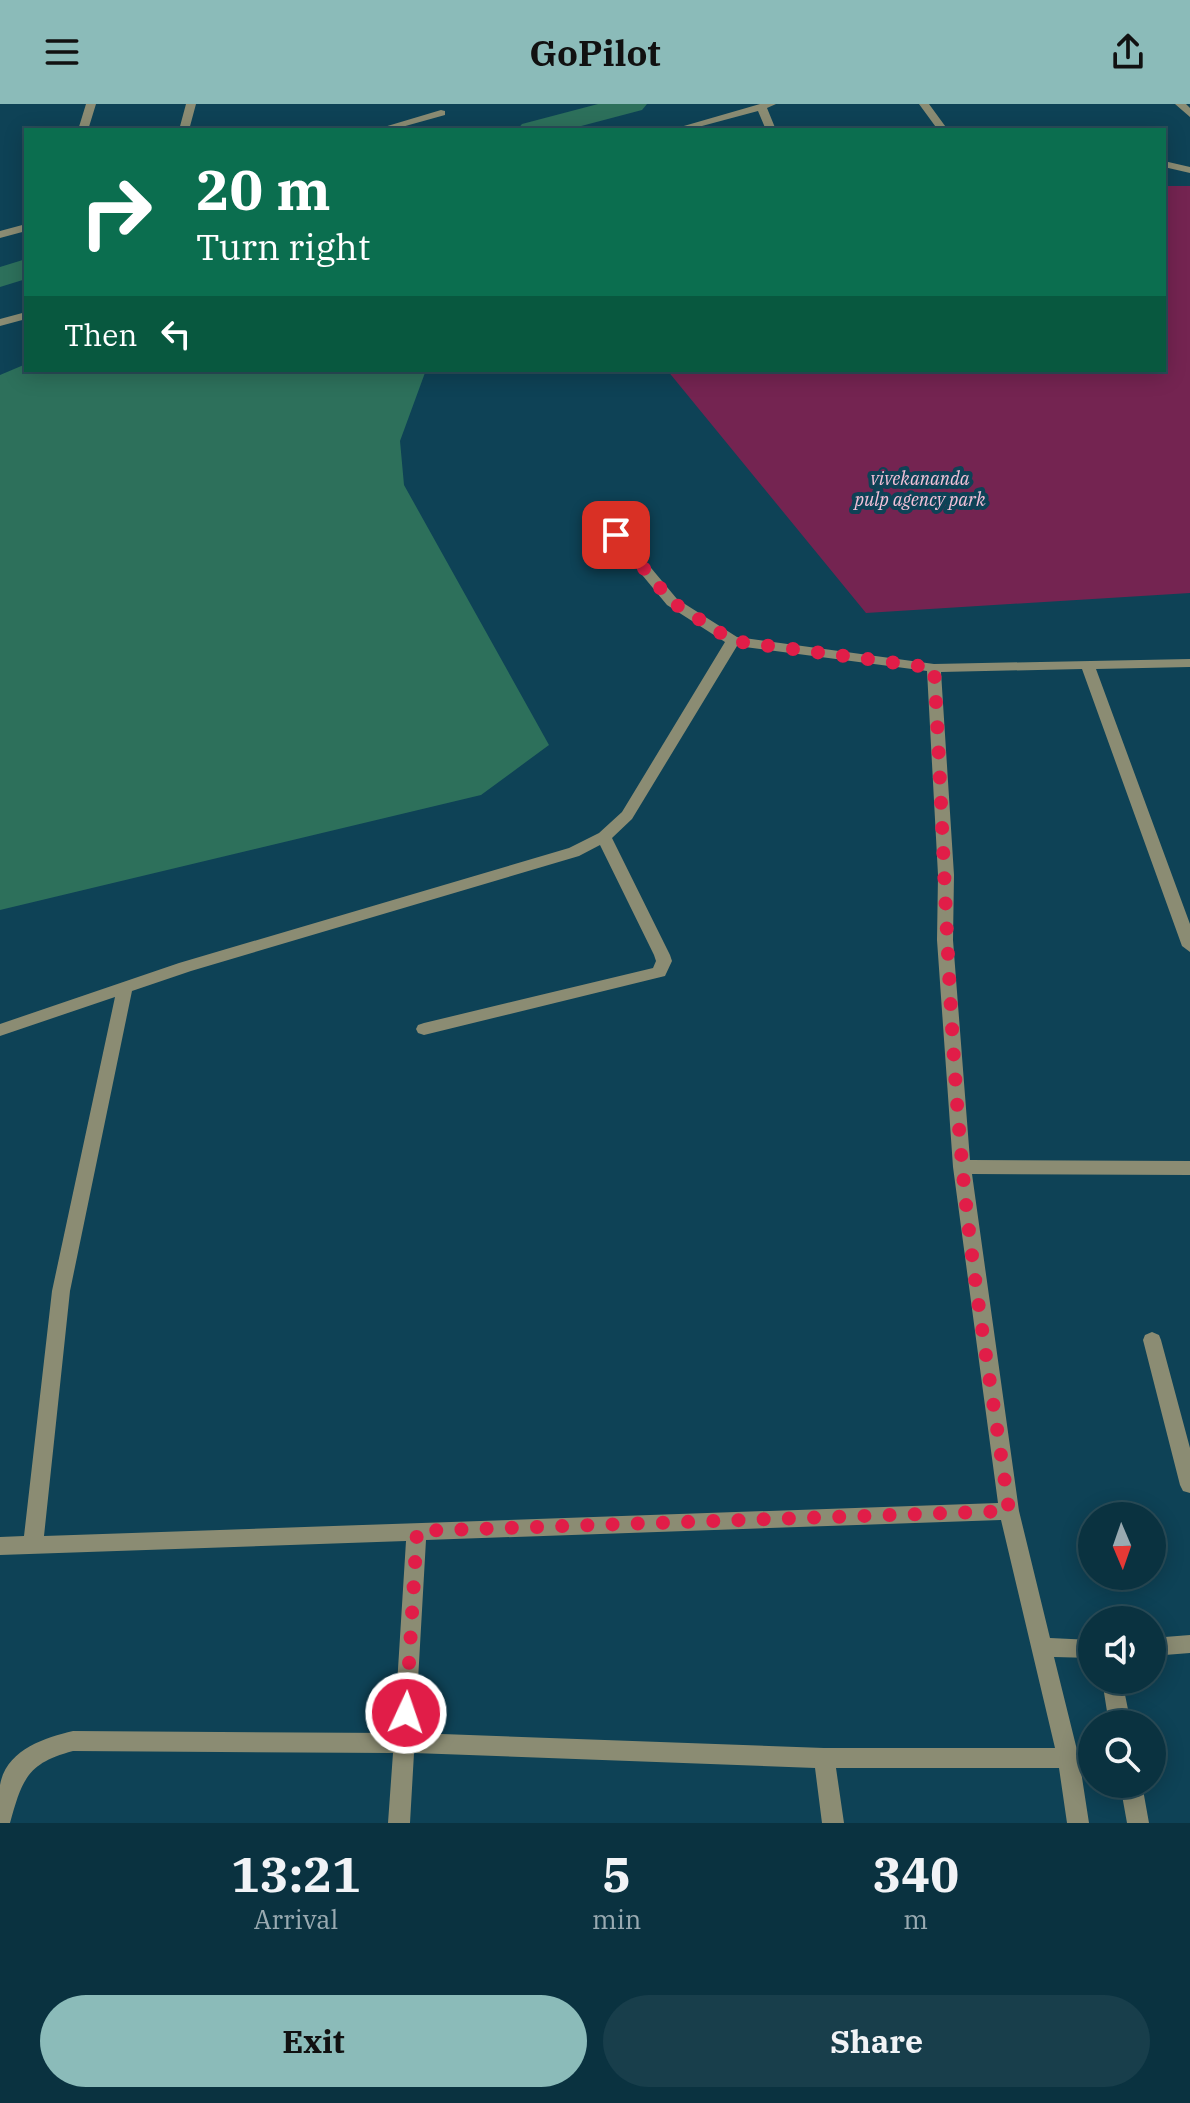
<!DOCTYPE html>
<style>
:root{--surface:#0a3240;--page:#183e4b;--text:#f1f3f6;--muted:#99aab1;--line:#2a4d59;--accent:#8bbbb9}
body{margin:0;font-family:"IBM Plex Serif",serif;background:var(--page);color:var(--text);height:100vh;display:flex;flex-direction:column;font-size:30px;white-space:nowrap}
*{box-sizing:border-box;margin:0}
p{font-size:26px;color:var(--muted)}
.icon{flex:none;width:44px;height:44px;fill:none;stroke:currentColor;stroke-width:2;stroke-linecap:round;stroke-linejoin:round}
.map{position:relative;height:1719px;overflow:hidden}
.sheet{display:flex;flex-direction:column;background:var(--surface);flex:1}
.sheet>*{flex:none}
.hud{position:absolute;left:24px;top:24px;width:1142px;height:244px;border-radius:0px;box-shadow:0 4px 20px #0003,0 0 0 2px var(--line);background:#0b6e4f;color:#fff;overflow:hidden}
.needle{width:52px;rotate:178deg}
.controls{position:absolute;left:1078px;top:1398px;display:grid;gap:16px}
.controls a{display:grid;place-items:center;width:88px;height:88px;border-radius:50%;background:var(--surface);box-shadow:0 4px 20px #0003,0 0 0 2px var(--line);font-size:40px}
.pin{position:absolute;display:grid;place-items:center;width:68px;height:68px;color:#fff;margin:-34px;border-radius:16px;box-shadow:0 4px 12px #0006}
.me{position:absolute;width:88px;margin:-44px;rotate:3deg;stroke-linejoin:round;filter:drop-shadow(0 0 6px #0008)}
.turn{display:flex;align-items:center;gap:28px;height:168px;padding:0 40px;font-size:36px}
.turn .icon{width:104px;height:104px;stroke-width:2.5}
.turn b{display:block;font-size:56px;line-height:68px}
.then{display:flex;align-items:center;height:76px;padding:0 40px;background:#0003;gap:16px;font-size:30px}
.eta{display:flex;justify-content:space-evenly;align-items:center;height:136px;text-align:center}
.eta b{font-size:48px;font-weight:700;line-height:56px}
.button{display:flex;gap:16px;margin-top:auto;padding:16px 40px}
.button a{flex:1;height:92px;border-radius:48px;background:var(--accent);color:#111;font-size:32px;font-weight:700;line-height:92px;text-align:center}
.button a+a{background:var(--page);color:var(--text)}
header{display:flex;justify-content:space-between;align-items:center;height:104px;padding:0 40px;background:var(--accent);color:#111;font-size:36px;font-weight:700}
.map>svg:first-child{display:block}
</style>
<header><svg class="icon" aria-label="menu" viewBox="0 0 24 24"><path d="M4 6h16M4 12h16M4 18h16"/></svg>GoPilot<svg class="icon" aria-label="share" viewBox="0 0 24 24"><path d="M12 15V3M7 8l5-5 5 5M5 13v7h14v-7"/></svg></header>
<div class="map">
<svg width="1190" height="1719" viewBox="0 0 1190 1719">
<rect width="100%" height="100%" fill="#0e4256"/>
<!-- green -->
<path fill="#742451" d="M1164,82H1190V489L866,509L667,266H1164Z"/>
<!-- water -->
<path fill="#2d705b" d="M26,260V266H426L400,337L404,381L549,641L481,691L0,806V271Z"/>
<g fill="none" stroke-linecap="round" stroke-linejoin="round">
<!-- canal -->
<path fill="#2d705b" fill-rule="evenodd" d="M598,0H647L642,6L566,26H517L522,20Z
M26,155V175L0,183V163Z"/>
<!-- street -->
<path fill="#8b8c73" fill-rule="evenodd" d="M86,0H96L88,26H78Z
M186,0H196L189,26H179Z
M760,0H776L767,4L776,26H766L758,7L687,26H670Z
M919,0H929L948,26H938Z
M1175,0H1186L1190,4V13Z
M441,6L445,7V11L391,26H374Z
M1164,57L1190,63V69L1164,63Z
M26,120V127L0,134V127Z
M26,208V215L0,222V215Z
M616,427L621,428L677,495L737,533L934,560L1190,555V563L1096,565L1190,820V848L1182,842L1082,565L941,568L954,771L953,836L970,1056L1190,1057V1071L972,1070L1019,1407L1050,1534L1092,1536V1554L1054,1553L1079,1654L1089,1719H1067L1059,1664H836L844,1719H822L815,1664L414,1649L410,1719H388L393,1649L73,1647C27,1659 22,1676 10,1719H0C0,1707 0,1693 0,1681C6,1646 44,1634 73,1627L394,1629L406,1437L0,1451V1433L24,1432L52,1187L115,893L0,932V920L179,859L569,744L599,729L622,708L725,538L667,501L609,431ZM737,542L927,567L938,771L937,836L953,1063L998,1399L44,1432L70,1187L132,887L191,867L579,752L600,741L654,851L656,857L653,864L424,919L418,921L416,925L418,929L424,931L665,872L672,857L670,851L612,734L632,715ZM1001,1416L1055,1644H824L415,1629L426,1436Z
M1152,1228L1159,1231L1161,1236L1190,1344V1389L1183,1387L1180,1381L1143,1236L1145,1231Z
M1190,1531V1549L1152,1552V1534Z
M1102,1576H1122L1131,1620H1109Z
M1120,1680H1142L1149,1719H1127Z"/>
</g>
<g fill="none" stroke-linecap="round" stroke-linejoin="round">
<!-- route -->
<path stroke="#e11d48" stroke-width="14" stroke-dasharray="0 25.2" d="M406,1609L417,1427L1009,1407C993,1291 972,1175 962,1059C947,894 944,729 934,564L733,537L672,498L616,431"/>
</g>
<g text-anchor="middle" stroke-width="8" stroke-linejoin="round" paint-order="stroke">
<!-- far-park labels -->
<g font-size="18" font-style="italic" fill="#f4c2d9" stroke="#0e4256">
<text x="920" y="381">vivekananda<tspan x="920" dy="21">pulp agency park</tspan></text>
</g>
</g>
</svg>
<div class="controls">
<a><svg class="needle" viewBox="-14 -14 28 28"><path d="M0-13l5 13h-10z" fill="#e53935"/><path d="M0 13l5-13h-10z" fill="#99aab1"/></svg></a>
<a><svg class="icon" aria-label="sound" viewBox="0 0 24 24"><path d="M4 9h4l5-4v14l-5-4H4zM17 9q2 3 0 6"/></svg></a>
<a><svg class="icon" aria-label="search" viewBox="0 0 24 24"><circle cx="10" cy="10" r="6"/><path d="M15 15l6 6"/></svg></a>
</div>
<div class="pin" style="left:616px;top:431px;background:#d93025"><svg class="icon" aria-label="arrive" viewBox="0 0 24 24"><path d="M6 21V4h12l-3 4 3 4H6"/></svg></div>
<svg class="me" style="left:406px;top:1609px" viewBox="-20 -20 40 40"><circle r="17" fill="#e11d48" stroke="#fff" stroke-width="3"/><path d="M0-11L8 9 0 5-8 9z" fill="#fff"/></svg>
<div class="hud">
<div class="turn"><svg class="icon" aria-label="right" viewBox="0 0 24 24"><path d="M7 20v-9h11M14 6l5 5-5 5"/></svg><div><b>20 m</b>Turn right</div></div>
<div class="then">Then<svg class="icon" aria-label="left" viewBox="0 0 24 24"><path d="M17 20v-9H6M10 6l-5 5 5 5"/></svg></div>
</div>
</div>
<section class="sheet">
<div class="eta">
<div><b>13:21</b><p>Arrival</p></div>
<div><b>5</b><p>min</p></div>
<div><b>340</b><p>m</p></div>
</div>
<div class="button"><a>Exit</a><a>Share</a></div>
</section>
